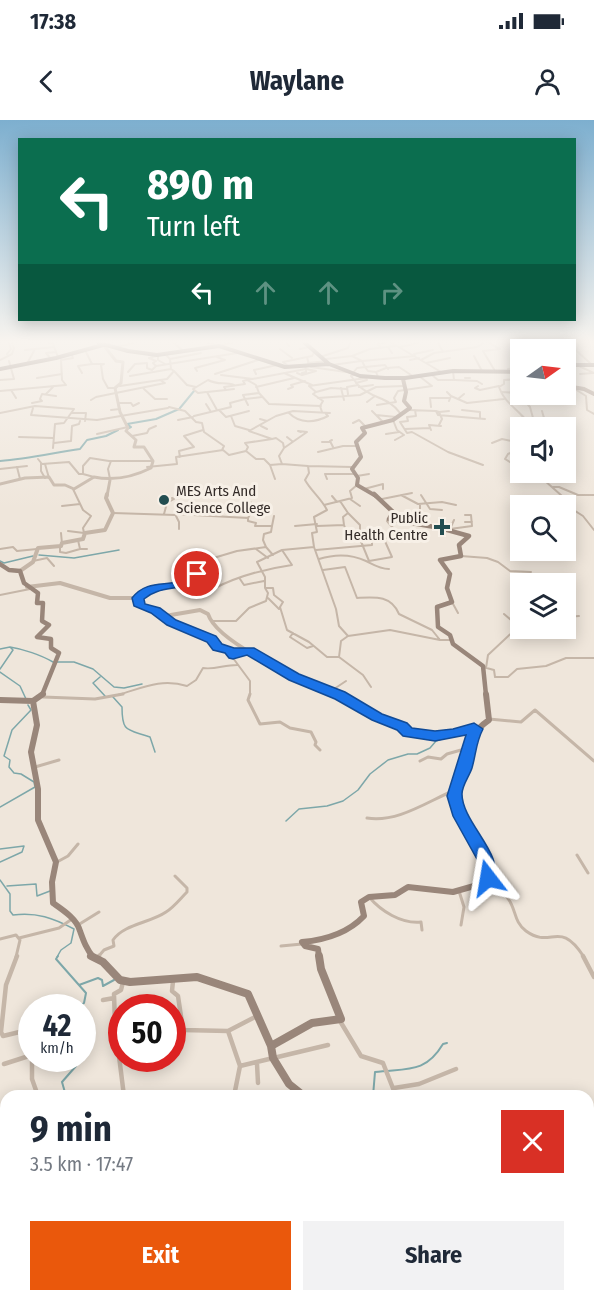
<!DOCTYPE html>
<meta charset="utf-8">
<style>
:root{--surface:#fff;--page:#f2f2f3;--text:#1f2937;--muted:#747a83;--accent:#ea580c}
body{margin:0;font-family:"Fira Sans Condensed",sans-serif;background:var(--page);color:var(--text);height:100vh;display:flex;flex-direction:column;font-size:22px;white-space:nowrap}
*{box-sizing:border-box;margin:0}
p{font-size:20px;color:var(--muted)}
.icon{flex:none;width:33px;height:33px;fill:none;stroke:currentColor;stroke-width:2;stroke-linecap:round;stroke-linejoin:round}
.map{position:relative;flex:1;overflow:hidden}
.details{position:absolute;left:0px;top:970px;width:594px;height:212px;display:flex;flex-direction:column;background:var(--surface);border-radius:18px 18px 0 0;box-shadow:0 3px 15px #0003}
.details>*{flex:none}
.top-card{position:absolute;left:18px;top:18px;width:558px;height:183px;border-radius:0px;box-shadow:0 3px 15px #0003;background:#0b6e4f;color:#fff;overflow:hidden}
.needle{width:39px;rotate:76deg}
.fabs{position:absolute;left:510px;top:219px;display:grid;gap:12px}
.fabs a{display:grid;place-items:center;width:66px;height:66px;border-radius:0px;background:var(--surface);box-shadow:0 3px 15px #0003;font-size:30px}
.speed{position:absolute;left:18px;top:874px;display:flex;gap:12px;font-size:30px;font-weight:700;text-align:center}
.speed>*{display:grid;place-content:center;width:78px;height:78px;border-radius:50%;background:var(--surface);box-shadow:0 3px 15px #0003;line-height:1}
.speed small{font-size:15px;font-weight:400}
.speed .limit{border:9px solid #d22;background:#fff;color:#111}
.pin{position:absolute;display:grid;place-items:center;width:51px;height:51px;color:#fff;margin:-26px;border:3px solid #fff;border-radius:50%;box-shadow:0 2px 6px #0007}
.me{position:absolute;width:66px;margin:-33px;rotate:346deg;stroke-linejoin:round;filter:drop-shadow(0 0 4px #0008)}
.turn{display:flex;align-items:center;gap:21px;height:126px;padding:0 30px;font-size:27px}
.turn .icon{width:78px;height:78px;stroke-width:2.5}
.turn b{display:block;font-size:42px;line-height:51px}
.lanes{display:flex;align-items:center;height:57px;padding:0 30px;background:#0003;justify-content:center;gap:30px;direction:ltr}
.lanes .off{opacity:.35}
.round{display:grid;place-items:center;flex:none;width:63px;height:63px;border-radius:0px;background:var(--page)}
.headline{display:flex;align-items:center;justify-content:space-between;height:102px;padding:0 30px}
h1{font-size:36px;font-weight:700;line-height:45px}
.button{display:flex;gap:12px;margin-top:auto;padding:12px 30px}
.button a{flex:1;height:69px;border-radius:0px;background:var(--accent);color:#fff;font-size:24px;font-weight:700;line-height:69px;text-align:center}
.button a+a{background:var(--page);color:var(--text)}
.status{display:flex;justify-content:space-between;align-items:center;height:42px;padding:0 30px;background:var(--surface);direction:ltr}
.status svg{height:16px;fill:currentColor}
header{display:flex;justify-content:space-between;align-items:center;height:78px;padding:0 30px;background:var(--surface);font-size:27px;font-weight:700}
.map>svg:first-child{display:block}
</style>
<div class="status"><b>17:38</b><svg viewBox="0 0 49 12"><path d="M0 12V9h3v3zM5 12V6h3v6zM10 12V3h3v9zM15 12V0h3v12zM26 1h20v11H26zM47 4h2v5h-2z"/></svg></div>
<header><svg class="icon" aria-label="back" viewBox="0 0 24 24"><path d="M15 5l-7 7 7 7"/></svg>Waylane<svg class="icon" aria-label="person" viewBox="0 0 24 24"><circle cx="12" cy="8" r="4"/><path d="M4 21q1-7 8-7t8 7"/></svg></header>
<div class="map">
<svg width="594" height="1181" viewBox="0 0 594 1181">
<rect width="100%" height="100%" fill="#efe6db"/>
<g fill="none" stroke-linecap="round" stroke-linejoin="round">
<!-- stream-far1 -->
<path stroke="#7da7a9" stroke-width="1.5" d="M39,435L74,438L119,430
M0,441L4,443L33,436
M10,527C23,529 41,535 53,542
M0,529L10,527L13,530L0,549
M57,542H74L93,549L114,567L124,568L142,564
M0,552L20,566L26,579
M100,557L93,563L105,576
M113,577L122,587C122,613 127,609 150,617L155,632
M0,687L35,667L34,662L21,654L14,653L9,647L10,640L4,636L12,610L31,590L28,585
M286,701L299,689L327,686L343,681L358,670L370,654L388,640L408,634H417L430,628L436,621L450,616
M0,729L24,726L22,732L0,742
M0,760L10,774V791L13,795C37,792 53,798 74,809L71,823L61,830L57,837
M7,766L36,764L37,776L50,771"/>
<!-- stream -->
<path stroke="#7da7a9" stroke-width="2" d="M58,836L56,839L86,873L84,883L76,888
M79,865L98,858L102,860L103,866L114,860
M66,976L62,962L76,946L73,939
M373,976L375,952C407,948 425,954 443,924L447,923
M354,1176L355,1181"/>
<!-- canal -->
<path stroke="#7da7a9" stroke-width="2" d="M180,288L194,271
M129,308L131,307L127,304L156,299L179,289
M0,341C27,339 53,333 80,329L87,320L106,316L118,310"/>
<!-- minor-far2 -->
<path stroke="#c5b6a8" stroke-width="2" d="M49,223L53,224L58,237
M174,223L182,230
M207,223L217,225
M287,223L289,226
M392,223L441,252
M438,223L443,232
M489,223L500,229L483,231L495,251
M533,223L541,230
M578,223L577,231L591,244
M221,225L232,223
M116,227L134,223
M388,227L392,233
M400,227L418,223
M381,228L378,224L385,223
M538,228L550,226
M280,229L292,238
M300,229L309,227
M25,230L54,227
M85,230L92,244H104L101,245L103,259L108,268H116
M7,234L11,229L9,223
M414,234L433,230
M158,236V240L165,244
M323,236L348,228L350,223
M352,236L370,229L395,226
M474,236L482,251
M51,239L46,233L56,232
M170,239L201,233
M326,239L352,236L362,241L415,236
M0,240L12,234L14,228L12,223
M410,240L419,238
M421,240L434,233L477,227L483,223
M28,242L35,229
M308,243L327,241
M426,243L450,238
M309,245L307,237L312,236L315,231
M332,245L361,241
M156,246L237,233
M288,246L283,242L307,237
M305,246L306,249L247,260L256,265L259,273L269,284L321,286
M579,246L594,253
M311,247L346,252
M365,247L385,245L388,249
M365,247L368,251L376,252
M387,248L399,247L414,257
M174,251L187,265L196,267
M197,251L195,248L225,240L217,237
M128,252L135,244L147,243V248L152,250L156,246L153,243L156,241L149,238L156,236
M509,252L508,249L520,247
M82,253L78,246L92,244
M284,253L312,265
M297,253L302,255L316,251
M302,253L306,252V249L316,251
M353,253L357,248L365,247L362,241
M215,254L258,240
M256,254L254,250L277,245
M580,254L593,253
M221,255L253,259
M432,255L438,260H454L453,251
M130,256L171,249L170,239L165,234
M378,257L376,252L386,248
M37,258L62,254
M465,258H470
M520,259L504,260V264L499,267C505,286 524,291 530,308
M0,260L14,259L9,241
M455,260L477,261L482,264
M356,263L367,260L366,258
M358,265C373,280 388,276 400,293
M120,266L167,259L174,251L171,249
M478,266L475,268L480,270L499,266
M256,267L294,258
M359,267L373,265
M341,268L344,280
M144,269L155,279H167
M288,269L293,267L291,265L305,261
M575,269L586,276L587,290L594,294
M11,270L16,278
M226,270L234,269
M566,270L575,269
M0,271L66,265L62,260L61,240L73,238L71,233
M206,272L198,273L193,269L208,260C219,266 225,261 234,265
M316,272L331,268L347,269
M447,272L451,276
M502,272L518,273L530,287L533,298L530,302
M46,274L54,266
M348,274L347,267L358,265L351,256L355,254
M318,278L360,275L376,267L404,266
M458,279L464,274
M91,280L96,277L165,263L160,260
M449,281L451,276L467,283L504,279
M367,282L375,276
M32,283L42,281L40,279L42,274L56,276
M119,283H131L133,286L139,283
M206,284L211,292
M248,285L245,279L262,277
M377,285L396,282L394,278L398,271L432,266L419,256
M169,287L185,291L196,302L202,303L204,312L224,326L222,330
M431,287L430,278H450
M33,288L31,295L97,300L168,288
M111,290L120,289
M217,290L207,272L226,270L224,267L245,264L243,261L247,260
M219,290L226,297L249,291
M409,290L436,291L438,295L485,299
M415,290L416,296L407,297L408,301L400,302L407,313L412,312L448,332L483,345
M462,290L480,292V298
M372,291L383,302
M436,291L439,292L442,299L439,305
M322,292L320,286L323,281L313,274L316,272L309,266L366,258L365,256
M439,292L449,291
M0,293L35,286L74,289L64,303L55,304L53,328
M72,293H86L85,301
M289,293C300,304 315,303 328,296L326,294
M376,295L396,297
M194,296L231,287L230,283L245,279L243,275L259,273
M231,296L235,306L249,310
M533,298H544L542,291
M260,299L267,301
M178,300L193,297
M393,300L397,310L404,315L395,320
M353,303L359,300L365,306
M261,306L267,309
M405,309L430,308
M431,310L429,305L441,306
M514,310L516,314L520,311
M97,314L128,307
M386,314L399,312
M132,316L147,313L149,309L156,306
M19,317L53,318
M287,317L292,321
M332,320L330,321L333,327
M322,322H330
M54,323L71,321L72,306L79,304L80,301
M492,323L502,319L520,323
M284,328L307,312L298,311L301,312
M520,328L508,334L505,339L520,348
M246,331L256,339H264L270,345L275,359
M318,332L343,326H356
M180,337L179,331L194,327L184,316L203,310
M38,339L42,344L69,342L79,354H83V346L90,338L109,341H153
M41,343V351L45,358
M45,344L49,358
M270,345L282,344
M308,346L352,347
M17,347L20,359
M147,347L177,344L176,337L223,330L229,335L246,331L248,327L245,323L272,319L249,311L276,296L293,291L330,293
M0,349L27,346
M535,352L562,376L557,377L558,380L583,396L594,410
M83,354L94,357
M357,356L369,354
M110,359L108,349L111,341
M327,359L325,354H354
M553,367H559L578,375H594
M364,369L383,364V369
M401,375L418,384L442,382L456,385
M421,375L430,389L442,390
M332,376L337,382
M247,377L238,388L252,391L248,398
M350,379L360,386
M382,379L412,373
M550,379L556,377
M244,380L257,385
M324,385L352,378L350,371L357,365
M62,386L80,384
M113,393L175,395
M348,393L360,405V419L369,441L392,437L384,419L397,413L392,411L393,408L387,401L389,399
M164,394L167,383L174,379L172,378
M454,400L450,409L472,406L471,395H465
M465,402H472
M344,405L348,416
M415,405L420,397V384
M272,406L274,396
M295,406L317,404
M317,406L344,405L343,397L348,393L340,381
M179,409V402L175,394L248,398V401L256,403L255,406H272L271,412L264,414L263,420L266,427
M68,411L84,413L83,408L91,396L83,390L73,369
M61,413L62,424
M78,420L80,429H87
M60,426V432L66,433L80,429
M0,429L13,427L17,431L37,429
M256,429L268,438
M316,430L372,425V420
M461,436L487,438L498,442L510,451L531,452
M319,439C335,434 351,434 366,441C374,445 380,449 389,449
M33,441L47,438L54,446
M323,450L345,447L357,478C375,477 391,475 399,494L432,510L440,520H452
M240,459L244,465L264,461
M265,468H273L274,475L283,482L280,487L287,510L309,522L327,537H339L341,521L348,516L339,506L336,489L314,427
M214,471L213,469C238,456 264,449 292,445L282,430
M0,475L30,469
M138,478L150,469L192,461L191,457L203,453L199,446L200,442L237,431L266,427L273,435
M268,478L279,489
M452,482L458,493
M504,494L518,506
M165,496L172,503L212,519L218,527L233,535
M566,497L579,496
M213,501H236L249,488L266,481L268,473L265,468V457L257,442L282,430L314,427L312,413L317,412L314,397L327,390C321,378 311,371 305,360L309,353L308,346L282,344L279,336L284,328L283,323L276,318L272,319
M293,513L290,517L307,528L313,526
M348,516L390,510L440,520
M245,529L235,532L233,538L250,561V575
M339,537L363,555L371,567
M483,547L494,550L495,557H508L517,549L546,546L566,538H594
M486,548L488,535L520,505
M331,571L346,561
M118,575C142,568 161,558 187,566L196,560L203,548C214,550 224,545 237,545"/>
<!-- minor-far1 -->
<path stroke="#c5b6a8" stroke-width="3" d="M250,574L248,580L260,604L280,602L290,608L311,612L316,622L315,625L320,630
M43,577L95,579L123,574
M489,599L521,602L535,590L594,641
M420,641L428,637L441,639L447,634L468,628
M35,647L59,640
M367,698C398,703 428,681 455,670
M577,735L588,753
M57,742L68,736L78,724
M489,754C496,762 503,771 509,780C516,790 514,802 526,811C552,830 559,798 584,837
M459,771L464,787L461,805
M369,777C381,791 401,804 421,802L422,810
M78,805L99,792
M19,818L59,808L72,799
M0,819L16,815L20,820L16,837
M281,826L302,824
M98,837L104,830L114,826L113,820C124,804 150,803 166,792C174,787 180,779 187,772V768L175,756"/>
<!-- minor -->
<path stroke="#c5b6a8" stroke-width="4.5" d="M17,836L6,865L1,912L3,916L32,909
M583,836L594,857
M97,838L99,836
M173,861L172,871L178,876L183,910L228,911L257,896
M123,862L121,870L114,874L115,904L124,976
M103,880L114,878
M340,901L361,936L383,943L396,976
M228,911L240,946L234,976
M32,937V959L38,976
M4,944L32,935
M257,944L258,963
M240,946L328,925
M394,968L419,964L456,949
M244,1176L246,1181
M446,1176L449,1181
M116,1181L117,1176"/>
<!-- tertiary-far2 -->
<path stroke="#c5b6a8" stroke-width="3" d="M0,364L25,358L49,357L54,365H65L74,369L94,357C114,361 133,357 151,348L153,341L144,327H134L136,320L126,311L128,308L120,292L115,268L121,263L123,242L116,241L105,227L106,225
M107,376L110,360"/>
<!-- tertiary-far1 -->
<path stroke="#c5b6a8" stroke-width="4" d="M20,451L33,442L38,428L61,426L62,423L83,419L85,413L105,410L113,393L106,378L107,374
M27,467L60,463L110,478H137L140,486L165,496L200,490L208,494C218,525 310,563 340,575"/>
<!-- tertiary -->
<path stroke="#c5b6a8" stroke-width="5" d="M337,574C391,597 409,630 474,607L476,609"/>
<!-- secondary-far3 -->
<path stroke="#99867a" stroke-width="4" d="M566,266L584,269L594,274
M376,376L357,365L358,358L352,349L361,337L356,322L365,313L362,308L393,300L410,288L404,281L406,272L403,259"/>
<!-- secondary-far2 -->
<path stroke="#99867a" stroke-width="4.5" d="M374,374L393,392L389,399L440,408L469,416L459,425L461,436L440,440L450,454L447,468L452,482L437,487L438,507L450,515L453,524L483,546L486,575
M0,444L9,450L20,451L24,463L38,473L37,483H43L42,501L49,505L37,517L51,519V528L59,533L42,575"/>
<!-- secondary-far1 -->
<path stroke="#99867a" stroke-width="6" d="M43,574L33,581L37,605L31,632L38,669V700L56,742L52,762L53,783C63,790 77,799 80,811C84,822 86,828 93,837
M0,580L33,581
M319,837L318,829L305,826L302,822C325,820 348,813 364,796L361,782L369,777L395,775L408,767L453,772L474,766L488,758L486,740L461,696L454,676C457,667 461,658 464,649C472,625 466,616 489,600L486,574"/>
<!-- secondary -->
<path stroke="#99867a" stroke-width="8" d="M91,836L103,842L120,860L130,862L197,857L248,874L271,926L273,938L289,964L304,976
M271,926L312,903L341,899L321,849L319,836
M377,1181L379,1176"/>
<!-- primary -->
<path stroke="#74635a" stroke-width="4" d="M99,223L128,231L157,235L219,226L285,247L329,244L360,256L385,258H405L453,251L520,252
M305,223L329,244
M566,245H594
M0,249L56,238L103,225"/>
</g>
<!-- sky -->
<linearGradient id="sky" x2="0" y2="1"><stop stop-color="#7dafcf"/><stop offset="0.57" stop-color="#f8f4ef"/><stop offset="1" stop-color="#f8f4ef" stop-opacity="0"/></linearGradient>
<rect width="594" height="389" fill="url(#sky)"/>
<!-- route -->
<path fill="#1a73e8" stroke="#114b97" stroke-width="1.5" d="M197,451L203,454C186,474 162,463 144,479L145,484L160,488L176,500L216,516L222,524L234,528H254L299,554L345,572L382,594L407,603L412,608L435,611L453,609L474,603L483,609C476,622 476,634 472,648C469,657 462,665 462,674C462,703 507,736 493,763L488,765L482,763L478,741L453,696L447,676L466,615L435,621L403,616L397,610L372,600L335,579L289,560L247,535L233,539L229,538L225,533L213,530L207,522L167,505L151,493L134,486L132,478C148,458 168,468 185,459C190,456 192,453 197,451Z"/>
<!-- markers -->
<g fill="#224d50" stroke="#f7f0e7" stroke-width="2">
<circle cx="164" cy="380" r="6"/>
<path d="M439 398h6v6h6v6h-6v6h-6v-6h-6v-6h6z"/>
</g>
<g text-anchor="middle" stroke-width="6" stroke-linejoin="round" paint-order="stroke">
<!-- far-poi labels -->
<g font-size="15" fill="#332b28" stroke="#f7f0e7" text-anchor="start">
<text x="176" y="376">MES Arts And<tspan x="176" dy="17">Science College</tspan></text>
<text x="428" y="403" text-anchor="end">Public<tspan x="428" dy="17">Health Centre</tspan></text>
</g>
</g>
</svg>
<div class="fabs">
<a><svg class="needle" viewBox="-14 -14 28 28"><path d="M0-13l5 13h-10z" fill="#e53935"/><path d="M0 13l5-13h-10z" fill="#747a83"/></svg></a>
<a><svg class="icon" aria-label="sound" viewBox="0 0 24 24"><path d="M4 9h4l5-4v14l-5-4H4zM17 9q2 3 0 6"/></svg></a>
<a><svg class="icon" aria-label="search" viewBox="0 0 24 24"><circle cx="10" cy="10" r="6"/><path d="M15 15l6 6"/></svg></a>
<a><svg class="icon" aria-label="layers" viewBox="0 0 24 24"><path d="M12 4l9 5-9 5-9-5zM3 14l9 5 9-5"/></svg></a>
</div>
<div class="speed"><div>42<small>km/h</small></div><div class="limit">50</div></div>
<div class="pin" style="left:197px;top:454px;background:#d93025"><svg class="icon" aria-label="arrive" viewBox="0 0 24 24"><path d="M6 21V4h12l-3 4 3 4H6"/></svg></div>
<svg class="me" style="left:488px;top:758px" viewBox="-20 -20 40 40"><path d="M0-17L14 15 0 8-14 15z" fill="#1a73e8" stroke="#fff" stroke-width="4"/></svg>
<div class="top-card">
<div class="turn"><svg class="icon" aria-label="left" viewBox="0 0 24 24"><path d="M17 20v-9H6M10 6l-5 5 5 5"/></svg><div><b>890 m</b>Turn left</div></div>
<div class="lanes"><svg class="icon" aria-label="left" viewBox="0 0 24 24"><path d="M17 20v-9H6M10 6l-5 5 5 5"/></svg><svg class="icon off" aria-label="ahead" viewBox="0 0 24 24"><path d="M12 20V5M6 11l6-6 6 6"/></svg><svg class="icon off" aria-label="ahead" viewBox="0 0 24 24"><path d="M12 20V5M6 11l6-6 6 6"/></svg><svg class="icon off" aria-label="right" viewBox="0 0 24 24"><path d="M7 20v-9h11M14 6l5 5-5 5"/></svg></div>
</div>
<section class="details">
<div class="headline"><div><h1>9 min</h1><p>3.5 km · 17:47</p></div><a class="round" style="background:#d93025;color:#fff"><svg class="icon" aria-label="close" viewBox="0 0 24 24"><path d="M6 6l12 12M18 6L6 18"/></svg></a></div>
<div class="button"><a>Exit</a><a>Share</a></div>
</section>
</div>
